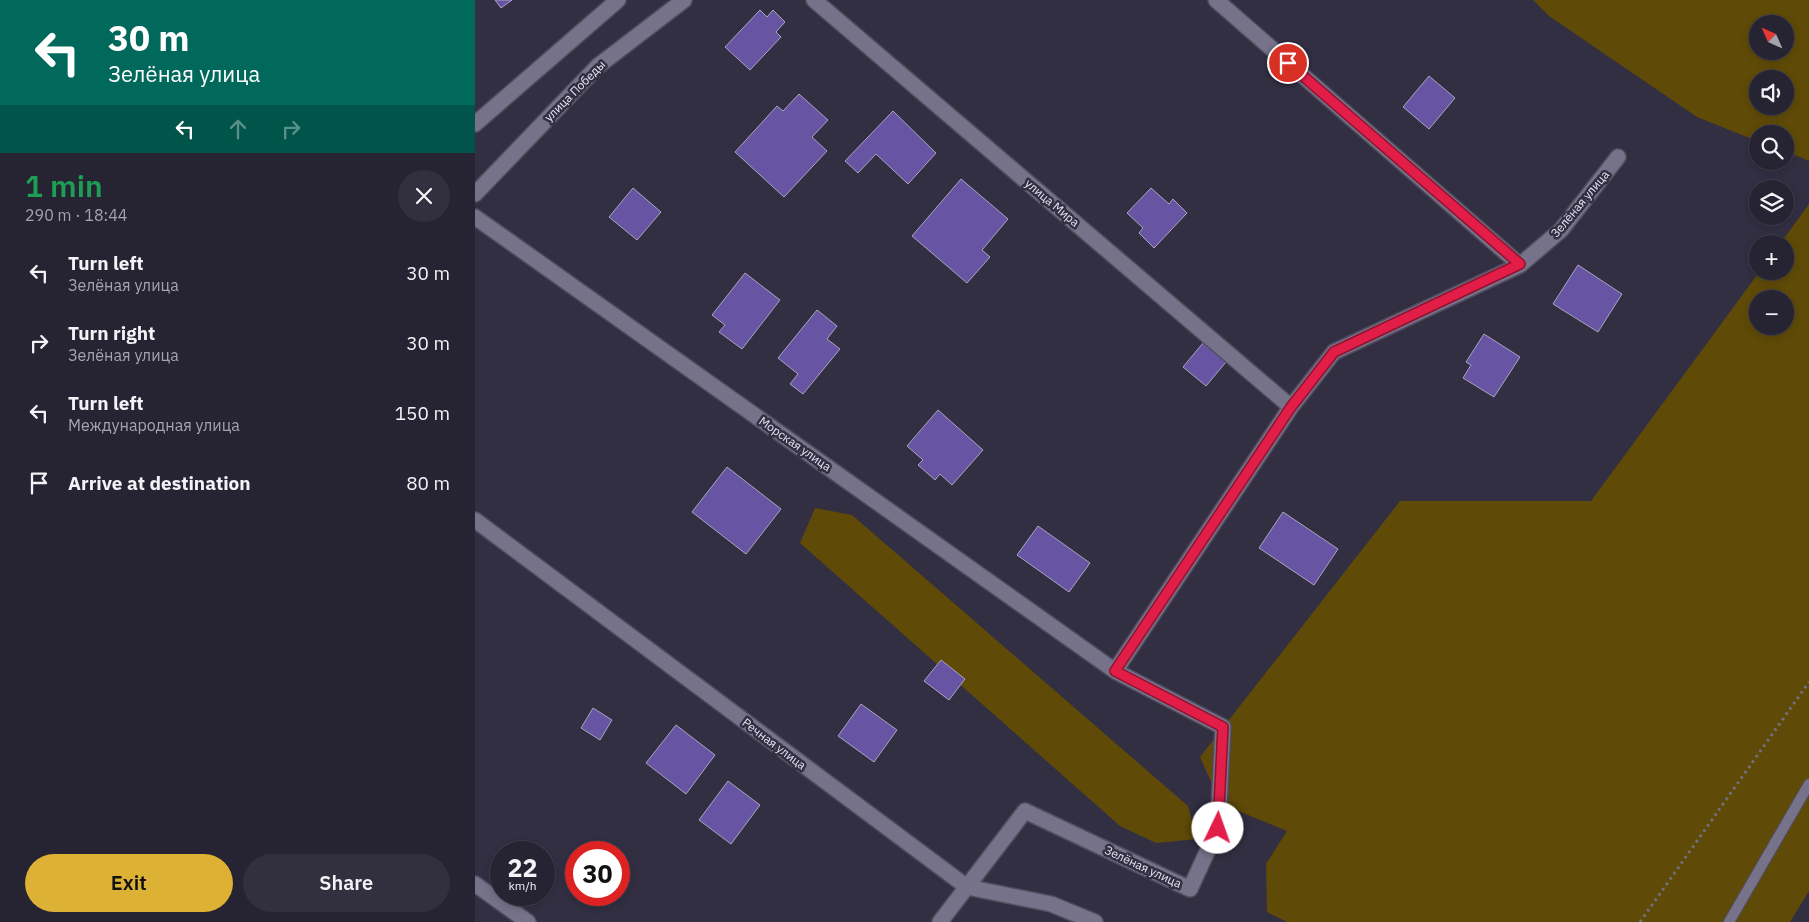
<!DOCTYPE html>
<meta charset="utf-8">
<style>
:root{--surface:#262332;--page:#322f3e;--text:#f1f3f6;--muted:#a4a4ac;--line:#42404d;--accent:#ddb133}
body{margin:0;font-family:"IBM Plex Sans",sans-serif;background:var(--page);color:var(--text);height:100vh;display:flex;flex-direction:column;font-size:19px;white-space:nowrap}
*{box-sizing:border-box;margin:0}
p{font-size:16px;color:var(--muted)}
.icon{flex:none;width:28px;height:28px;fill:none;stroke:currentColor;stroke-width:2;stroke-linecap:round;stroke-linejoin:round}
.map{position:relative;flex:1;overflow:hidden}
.details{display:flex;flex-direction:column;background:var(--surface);width:475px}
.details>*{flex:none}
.banner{background:#00695c;color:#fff;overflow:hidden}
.needle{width:32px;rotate:315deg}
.buttons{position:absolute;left:1274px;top:15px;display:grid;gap:10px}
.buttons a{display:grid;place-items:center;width:45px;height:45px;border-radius:50%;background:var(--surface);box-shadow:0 2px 8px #0003,0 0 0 1px var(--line);font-size:25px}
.speed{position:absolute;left:15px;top:841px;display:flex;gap:10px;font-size:25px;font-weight:700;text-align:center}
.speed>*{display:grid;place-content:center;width:65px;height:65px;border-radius:50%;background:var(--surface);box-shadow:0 2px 8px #0003,0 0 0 1px var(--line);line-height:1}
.speed small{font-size:12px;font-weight:400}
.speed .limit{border:8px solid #d22;background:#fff;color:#111}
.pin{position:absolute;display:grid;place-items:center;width:42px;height:42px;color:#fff;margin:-21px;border:2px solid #fff;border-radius:50%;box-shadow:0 1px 5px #0007}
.me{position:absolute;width:55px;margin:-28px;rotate:3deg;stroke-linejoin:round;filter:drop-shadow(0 0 4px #0008)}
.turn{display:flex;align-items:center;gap:18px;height:105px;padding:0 25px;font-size:22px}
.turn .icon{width:65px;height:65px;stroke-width:2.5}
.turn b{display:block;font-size:35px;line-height:42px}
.lanes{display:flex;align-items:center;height:48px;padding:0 25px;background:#0003;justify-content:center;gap:25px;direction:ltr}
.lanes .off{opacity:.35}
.round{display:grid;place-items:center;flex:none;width:52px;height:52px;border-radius:26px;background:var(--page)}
.overview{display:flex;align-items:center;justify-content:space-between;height:85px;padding:0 25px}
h1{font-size:30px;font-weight:600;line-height:38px;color:#1e9e55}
.button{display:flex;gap:10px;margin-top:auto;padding:10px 25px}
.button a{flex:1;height:58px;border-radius:30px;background:var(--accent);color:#111;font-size:20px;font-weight:600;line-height:58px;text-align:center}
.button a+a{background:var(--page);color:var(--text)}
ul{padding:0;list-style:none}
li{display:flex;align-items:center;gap:15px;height:70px;padding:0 25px}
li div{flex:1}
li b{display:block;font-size:19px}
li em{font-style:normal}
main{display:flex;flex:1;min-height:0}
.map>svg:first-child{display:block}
</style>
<main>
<section class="details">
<div class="banner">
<div class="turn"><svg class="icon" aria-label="left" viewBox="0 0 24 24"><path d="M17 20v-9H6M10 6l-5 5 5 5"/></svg><div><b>30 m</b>Зелёная улица</div></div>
<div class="lanes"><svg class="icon" aria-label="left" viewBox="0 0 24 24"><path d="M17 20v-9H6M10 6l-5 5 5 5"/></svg><svg class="icon off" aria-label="ahead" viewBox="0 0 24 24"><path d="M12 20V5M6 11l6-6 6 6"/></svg><svg class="icon off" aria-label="right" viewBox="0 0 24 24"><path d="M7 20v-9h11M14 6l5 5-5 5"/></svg></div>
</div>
<div class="overview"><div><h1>1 min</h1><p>290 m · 18:44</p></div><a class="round"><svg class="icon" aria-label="close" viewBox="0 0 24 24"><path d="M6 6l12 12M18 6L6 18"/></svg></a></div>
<ul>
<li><svg class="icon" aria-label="left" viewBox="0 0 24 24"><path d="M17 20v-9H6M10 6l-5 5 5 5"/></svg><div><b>Turn left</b><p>Зелёная улица</p></div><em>30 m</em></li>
<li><svg class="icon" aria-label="right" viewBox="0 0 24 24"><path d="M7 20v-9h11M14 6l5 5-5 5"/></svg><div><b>Turn right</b><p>Зелёная улица</p></div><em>30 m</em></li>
<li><svg class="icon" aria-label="left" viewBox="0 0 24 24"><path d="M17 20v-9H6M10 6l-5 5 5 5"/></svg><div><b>Turn left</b><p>Международная улица</p></div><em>150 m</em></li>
<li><svg class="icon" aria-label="arrive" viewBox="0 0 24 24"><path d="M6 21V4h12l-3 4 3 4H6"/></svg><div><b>Arrive at destination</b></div><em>80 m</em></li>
</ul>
<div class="button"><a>Exit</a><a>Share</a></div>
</section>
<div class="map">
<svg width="1334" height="922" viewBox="0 0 1334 922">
<rect width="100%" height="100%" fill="#322f43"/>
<!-- green -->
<path fill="#5f4a07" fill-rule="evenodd" d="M1058,0H1334V161L1310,151V134H1282V141L1222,117L1074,16ZM1282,24H1310V51H1282ZM1282,79H1310V106H1282Z
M1334,204V891L1315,922H812L792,912L791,864L812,831L746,804L725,757L925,501H1116L1285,271H1310V244H1305ZM1282,299H1310V326H1282Z
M340,508L377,515L713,806L722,839L681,843L645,826L325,543Z"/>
<!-- building -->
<path fill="#6754a3" stroke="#a9a5bf" d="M20,0H37L26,8Z
M285,10L292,17L298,10L310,22L301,32L306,37L275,70L250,47Z
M954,76L980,98L954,129L928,107Z
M324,94L353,120L337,137L352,151L309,197L260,152L302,106L308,111Z
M418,111L461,153L433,184L401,154L383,173L370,161Z
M486,179L533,219L507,250L515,257L492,283L437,236Z
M158,188L186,212L162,240L134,217Z
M676,188L694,204L698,199L712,213L679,248L664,233L668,228L652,213Z
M1103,265L1147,294L1123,332L1078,304Z
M270,273L305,300L267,349L244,332L250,325L237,315Z
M342,310L362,326L352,339L365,349L328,394L315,384L323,374L303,358Z
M1009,334L1045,357L1019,397L988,378L996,365L991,362Z
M728,343L751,362L731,386L708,367Z
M463,410L508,450L477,485L465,474L460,480L443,465L448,460L432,446Z
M252,467L306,509L271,554L217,512Z
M808,512L863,549L839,585L784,548Z
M563,526L615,563L594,592L542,555Z
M466,660L490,679L474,700L449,681Z
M386,704L422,730L399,762L363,736Z
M118,708L137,720L125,740L106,728Z
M201,725L240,755L211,794L171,763Z
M253,781L285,805L256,844L224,820Z"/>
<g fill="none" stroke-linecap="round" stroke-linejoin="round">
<!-- lane casing -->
<g stroke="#504c5e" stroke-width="12">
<path id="lane" d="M1254,922L1334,784"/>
</g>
<!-- street casing -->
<g stroke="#504c5e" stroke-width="18">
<path id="street" d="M339,0L816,407
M741,0L1045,265
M0,124L143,0
M0,194L123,66L209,0
M0,217L640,671
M0,520L492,887L576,904L620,922
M0,884L53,922
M465,922L550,811L715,889L743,828L748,727L640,671L816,407L859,352L1045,265L1086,230L1143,157"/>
</g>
<!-- path -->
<path stroke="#737082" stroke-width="3" stroke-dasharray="2.5 4" stroke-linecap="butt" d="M1165,922L1334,682"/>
<!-- lane -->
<use href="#lane" stroke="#76728a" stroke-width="10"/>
<!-- street -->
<use href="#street" stroke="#76728a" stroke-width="15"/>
</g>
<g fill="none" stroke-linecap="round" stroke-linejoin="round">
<!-- route casing -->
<g stroke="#92132f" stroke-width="12">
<path id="route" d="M743,828L748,727L640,671L816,407L859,352L1045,264L813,63"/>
</g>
<!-- route -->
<use href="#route" stroke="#e11d48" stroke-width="9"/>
</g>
<g text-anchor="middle" stroke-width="5" stroke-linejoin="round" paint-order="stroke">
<!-- street labels -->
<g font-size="12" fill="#e8e6f4" stroke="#322f43">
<text transform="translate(100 91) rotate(-45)" y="4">улица Победы</text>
<text transform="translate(577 203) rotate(40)" y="4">улица Мира</text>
<text transform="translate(1105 204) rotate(-50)" y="4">Зелёная улица</text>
<text transform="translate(320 444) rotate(35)" y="4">Морская улица</text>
<text transform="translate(299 744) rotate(37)" y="4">Речная улица</text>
<text transform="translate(668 867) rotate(25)" y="4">Зелёная улица</text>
</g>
</g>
</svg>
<div class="buttons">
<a><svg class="needle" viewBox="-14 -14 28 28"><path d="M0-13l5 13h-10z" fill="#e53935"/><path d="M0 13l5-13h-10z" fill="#a4a4ac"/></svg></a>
<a><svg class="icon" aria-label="sound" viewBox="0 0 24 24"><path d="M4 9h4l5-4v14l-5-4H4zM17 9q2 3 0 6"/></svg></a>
<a><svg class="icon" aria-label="search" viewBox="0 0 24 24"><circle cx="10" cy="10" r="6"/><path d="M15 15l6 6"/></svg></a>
<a><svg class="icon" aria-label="layers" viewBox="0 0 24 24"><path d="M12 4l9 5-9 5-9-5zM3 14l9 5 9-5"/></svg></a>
<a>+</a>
<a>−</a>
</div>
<div class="speed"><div>22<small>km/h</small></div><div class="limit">30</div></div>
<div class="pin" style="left:813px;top:63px;background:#d93025"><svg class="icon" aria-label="arrive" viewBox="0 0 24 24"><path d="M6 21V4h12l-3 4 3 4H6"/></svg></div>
<svg class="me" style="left:743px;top:828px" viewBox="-20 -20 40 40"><circle r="19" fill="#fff"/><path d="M0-13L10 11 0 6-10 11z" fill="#e11d48"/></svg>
</div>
</main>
